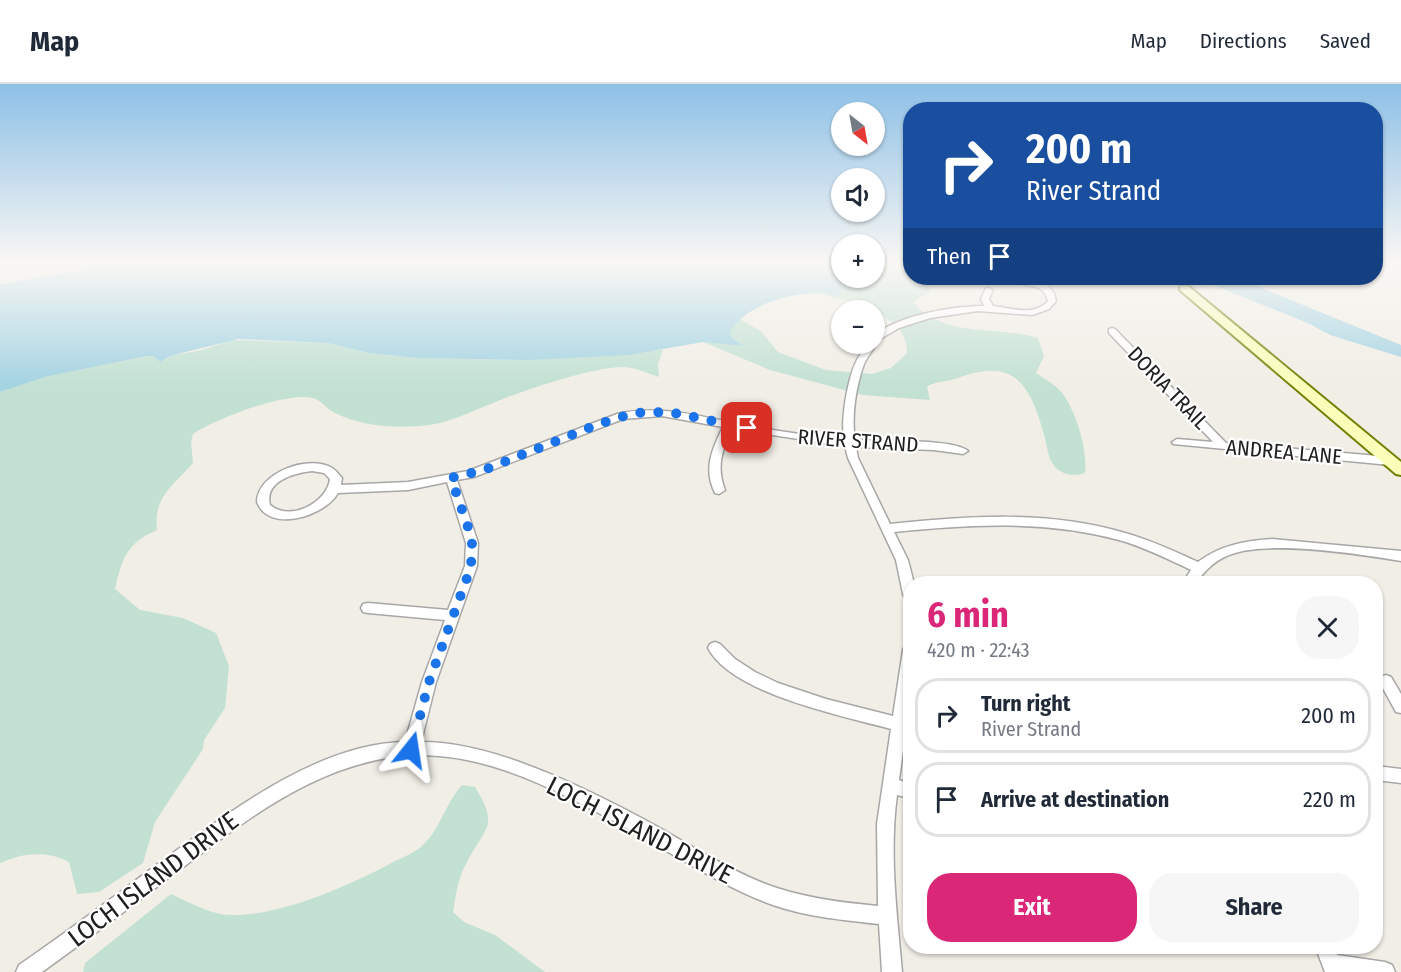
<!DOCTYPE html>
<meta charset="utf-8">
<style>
:root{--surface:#fff;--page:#f6f6f7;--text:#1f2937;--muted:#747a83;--line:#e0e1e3;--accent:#db2777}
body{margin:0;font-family:"Fira Sans Condensed",sans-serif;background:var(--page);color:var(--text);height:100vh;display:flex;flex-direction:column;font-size:22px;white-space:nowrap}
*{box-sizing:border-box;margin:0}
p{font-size:20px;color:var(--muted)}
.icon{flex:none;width:33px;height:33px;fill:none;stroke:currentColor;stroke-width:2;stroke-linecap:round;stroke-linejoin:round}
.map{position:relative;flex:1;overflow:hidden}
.side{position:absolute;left:903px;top:492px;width:480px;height:378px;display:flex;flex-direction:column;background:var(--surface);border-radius:24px;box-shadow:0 2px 4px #0004}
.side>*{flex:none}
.banner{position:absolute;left:903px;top:18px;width:480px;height:183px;border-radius:24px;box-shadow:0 2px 4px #0004;background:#1a4fa0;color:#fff;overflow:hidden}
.needle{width:39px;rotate:149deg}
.fabs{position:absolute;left:831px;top:18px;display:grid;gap:12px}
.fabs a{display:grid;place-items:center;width:54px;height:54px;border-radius:50%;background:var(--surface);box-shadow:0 2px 4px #0004;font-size:30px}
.pin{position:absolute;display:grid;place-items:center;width:51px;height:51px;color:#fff;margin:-26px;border-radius:12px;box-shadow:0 3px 9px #0006}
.me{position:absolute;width:66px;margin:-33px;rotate:15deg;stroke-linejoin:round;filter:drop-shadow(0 0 4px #0008)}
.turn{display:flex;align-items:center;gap:21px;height:126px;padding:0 24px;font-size:27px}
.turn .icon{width:78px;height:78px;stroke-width:2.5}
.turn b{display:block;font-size:42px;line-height:51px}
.then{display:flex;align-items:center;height:57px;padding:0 24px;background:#0003;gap:12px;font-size:22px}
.round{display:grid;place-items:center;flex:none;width:63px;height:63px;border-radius:24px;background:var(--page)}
.head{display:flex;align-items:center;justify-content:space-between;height:102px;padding:0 24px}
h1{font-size:36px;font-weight:700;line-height:45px;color:var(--accent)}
.cta{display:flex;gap:12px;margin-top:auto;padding:12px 24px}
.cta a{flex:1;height:69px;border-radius:24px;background:var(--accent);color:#fff;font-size:24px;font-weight:700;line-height:69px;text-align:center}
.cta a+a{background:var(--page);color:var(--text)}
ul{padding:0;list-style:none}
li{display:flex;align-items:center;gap:18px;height:75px;margin:0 12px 9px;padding:0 12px;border:3px solid var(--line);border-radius:24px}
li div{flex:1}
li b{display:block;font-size:22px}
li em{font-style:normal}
header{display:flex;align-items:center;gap:36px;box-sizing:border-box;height:84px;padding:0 30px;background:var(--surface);border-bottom:2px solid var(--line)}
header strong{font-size:28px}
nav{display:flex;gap:33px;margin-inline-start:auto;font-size:21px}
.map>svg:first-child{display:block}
</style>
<header>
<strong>Map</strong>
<nav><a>Map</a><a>Directions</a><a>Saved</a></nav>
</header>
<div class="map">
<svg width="1401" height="888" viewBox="0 0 1401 888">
<rect width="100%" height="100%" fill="#f1eee6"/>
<!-- wetland -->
<path fill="#c2e1d3" d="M890,183L905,185L910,183V194H930V208L913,218C943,255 998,241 1038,254L1044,272L1036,289C1045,295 1059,303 1065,313C1077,331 1088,368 1085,389C1074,393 1060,391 1053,380C1048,374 1047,361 1045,354C1031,303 1017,272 958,294C947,298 937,297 927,302L930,316L863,311L770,286L703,258L742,261L732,254L729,248L738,234L761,247L778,268L826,286L872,290L891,284L907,269C907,248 894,236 875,229L874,226H866L853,218L816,209L841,211L837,206L857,194H874L875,186Z
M232,256L328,259L369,269L417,274L529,276L663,266L658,280L659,293C647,289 633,282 620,283C587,285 524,306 493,319C470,328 445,341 420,342C391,344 361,342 335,329C328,326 321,316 313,314C287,307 215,335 193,350L191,358L193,379C173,402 153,413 157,446C127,459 122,474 115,505L140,526L183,534L216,549L229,582L225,624L204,656L203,665L155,738L143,779L99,808L77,810L69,778C47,766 22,769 0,779V308L45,293L147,272H153L160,278L170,272L202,266Z
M462,701L475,703C500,743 485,743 467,778C458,793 456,811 453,828L464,838L495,851L545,888H83L85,879L171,810C189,818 211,831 231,831C282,832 351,801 395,777C404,773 416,768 423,761C441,744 445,720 462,701Z"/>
<!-- water -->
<path fill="#a4d3e2" d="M131,178H841L842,194H857L852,197L853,206H838L841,211C833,212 826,208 818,209C786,210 746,221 730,248L732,254L744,262L703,258L629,271L529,276L417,274L369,269L328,259L238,255L170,272L160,278L153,272H147L45,293L0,308V200Z
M1196,194H1251L1264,205L1401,261V273L1330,251L1310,240Z"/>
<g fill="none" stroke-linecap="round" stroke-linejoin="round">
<!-- street casing -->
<g stroke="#a7a7a7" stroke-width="3">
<path id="street" d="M1018,194H1026C1030,199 1037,198 1043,198L1045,194H1051L1052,196L1048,202L1054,209L1056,217L1049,225L1032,231L978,227L930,234L899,244L875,258L877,260C872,267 867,273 864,280C856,302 851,333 855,356C879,358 953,354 968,367L963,370L934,366L856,363L858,374L890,440C969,432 1048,426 1125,449C1150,456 1174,467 1198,478C1221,461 1244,457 1272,455L1401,467V477C1359,470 1274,457 1235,469C1217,474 1206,485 1195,500H1182L1191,486C1168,475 1144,463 1119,456C1045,436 970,440 894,448L908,476L914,500H910V515L905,514L903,510L896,476L848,374L845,362L732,345C722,366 716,383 725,406L719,410L715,409C703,385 712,365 723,343L662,332L623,335L474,393L457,396L478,459L477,482L436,598L421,658C456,658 489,667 522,679C569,696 614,719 658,743C691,762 723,782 758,797C796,813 838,818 878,822L877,740L891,645C843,632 732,610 708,564L710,560L715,558L720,560L735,575L755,588L778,599L826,615L893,632L903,566L905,562L910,560V614L899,696L910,700V714L897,711C889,770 897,829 902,888H882L879,840C844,836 807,833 773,821C718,801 670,767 619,740C564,710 502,677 439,672C337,664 255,729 178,787C133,821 88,855 42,888H16L19,881C67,848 113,813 159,779C227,730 318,659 405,658L422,598L445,536L368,529L363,528L361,524L363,520L368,519L448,526L465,482L466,459L447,398L408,406L338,409C325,432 269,450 257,418C257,389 309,370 332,384C336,386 339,391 342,394L341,401L408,398L468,387L617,330C660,320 702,333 744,341C777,347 811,352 844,355C841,335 847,299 855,280C858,273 863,266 868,260H874V251C901,231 952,222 984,222L981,215L986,204H989L993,206L989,215L993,222C1012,224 1033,233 1048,217C1044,202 1035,203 1022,200ZM312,387L324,389L330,395C327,419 290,438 270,421C264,397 294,389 312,387Z
M1112,244L1115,245L1226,359L1390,373L1395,377L1390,381L1173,360L1172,358L1177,355L1213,358L1109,249V245Z
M1386,591L1391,593L1401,610V629L1396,628L1379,597L1381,593Z
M1376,682L1401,685V699L1376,696Z
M1315,862H1334L1337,871L1385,878L1392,881L1395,888H1325Z"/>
</g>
<!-- secondary casing -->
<g stroke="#707f00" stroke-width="4">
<path id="secondary" d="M1180,202H1188L1401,378V391L1396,390L1180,206Z"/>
</g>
<!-- street -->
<use href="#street" fill="#fff" fill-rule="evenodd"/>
<!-- secondary -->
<use href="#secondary" fill="#fafeb8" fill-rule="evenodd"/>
</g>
<!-- sky -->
<linearGradient id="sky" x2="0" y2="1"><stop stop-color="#8dc0e6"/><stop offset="0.59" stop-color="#f9f7f4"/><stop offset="1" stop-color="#f9f7f4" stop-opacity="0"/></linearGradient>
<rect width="1401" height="302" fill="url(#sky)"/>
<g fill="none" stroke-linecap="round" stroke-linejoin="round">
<!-- route -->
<path stroke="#1a73e8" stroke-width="10" stroke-dasharray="0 18" d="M411,666L429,598L471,483L472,459L469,446L451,394L484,386L599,340L634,329L669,328L747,344"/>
</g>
<g text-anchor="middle" stroke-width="4.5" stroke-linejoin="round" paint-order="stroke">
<!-- street labels -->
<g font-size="21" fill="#202020" stroke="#fff">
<text transform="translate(1168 304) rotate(46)" y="7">DORIA TRAIL</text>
<text transform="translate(858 357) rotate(4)" y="7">RIVER STRAND</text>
<text transform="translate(1284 368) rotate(5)" y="7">ANDREA LANE</text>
</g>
<!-- near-street labels -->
<g font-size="26" fill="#202020" stroke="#fff">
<text transform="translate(640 746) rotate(27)" y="9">LOCH ISLAND DRIVE</text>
<text transform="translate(153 795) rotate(-37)" y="9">LOCH ISLAND DRIVE</text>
</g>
</g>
</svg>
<div class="fabs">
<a><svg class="needle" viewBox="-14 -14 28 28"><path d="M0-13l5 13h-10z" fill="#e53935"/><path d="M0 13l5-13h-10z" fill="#747a83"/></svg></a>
<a><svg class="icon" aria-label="sound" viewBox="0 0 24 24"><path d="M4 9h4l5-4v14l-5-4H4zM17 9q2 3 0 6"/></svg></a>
<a>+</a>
<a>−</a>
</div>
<div class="pin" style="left:747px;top:344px;background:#d93025"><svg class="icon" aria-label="arrive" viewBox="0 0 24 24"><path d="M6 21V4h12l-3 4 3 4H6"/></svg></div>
<svg class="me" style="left:411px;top:666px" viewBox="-20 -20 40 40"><path d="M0-17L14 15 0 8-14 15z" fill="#1a73e8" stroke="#fff" stroke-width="4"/></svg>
<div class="banner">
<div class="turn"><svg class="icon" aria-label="right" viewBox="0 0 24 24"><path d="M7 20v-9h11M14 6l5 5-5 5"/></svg><div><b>200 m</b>River Strand</div></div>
<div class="then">Then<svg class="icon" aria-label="arrive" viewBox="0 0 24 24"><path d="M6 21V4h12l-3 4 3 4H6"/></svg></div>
</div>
<section class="side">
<div class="head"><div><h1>6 min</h1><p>420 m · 22:43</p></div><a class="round"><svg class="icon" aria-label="close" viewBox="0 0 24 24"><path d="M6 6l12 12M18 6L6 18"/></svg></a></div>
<ul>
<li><svg class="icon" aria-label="right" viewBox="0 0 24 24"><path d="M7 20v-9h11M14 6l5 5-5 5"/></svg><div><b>Turn right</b><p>River Strand</p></div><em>200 m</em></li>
<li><svg class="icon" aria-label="arrive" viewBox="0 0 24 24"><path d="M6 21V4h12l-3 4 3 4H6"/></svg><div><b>Arrive at destination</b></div><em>220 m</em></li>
</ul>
<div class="cta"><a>Exit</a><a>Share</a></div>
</section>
</div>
